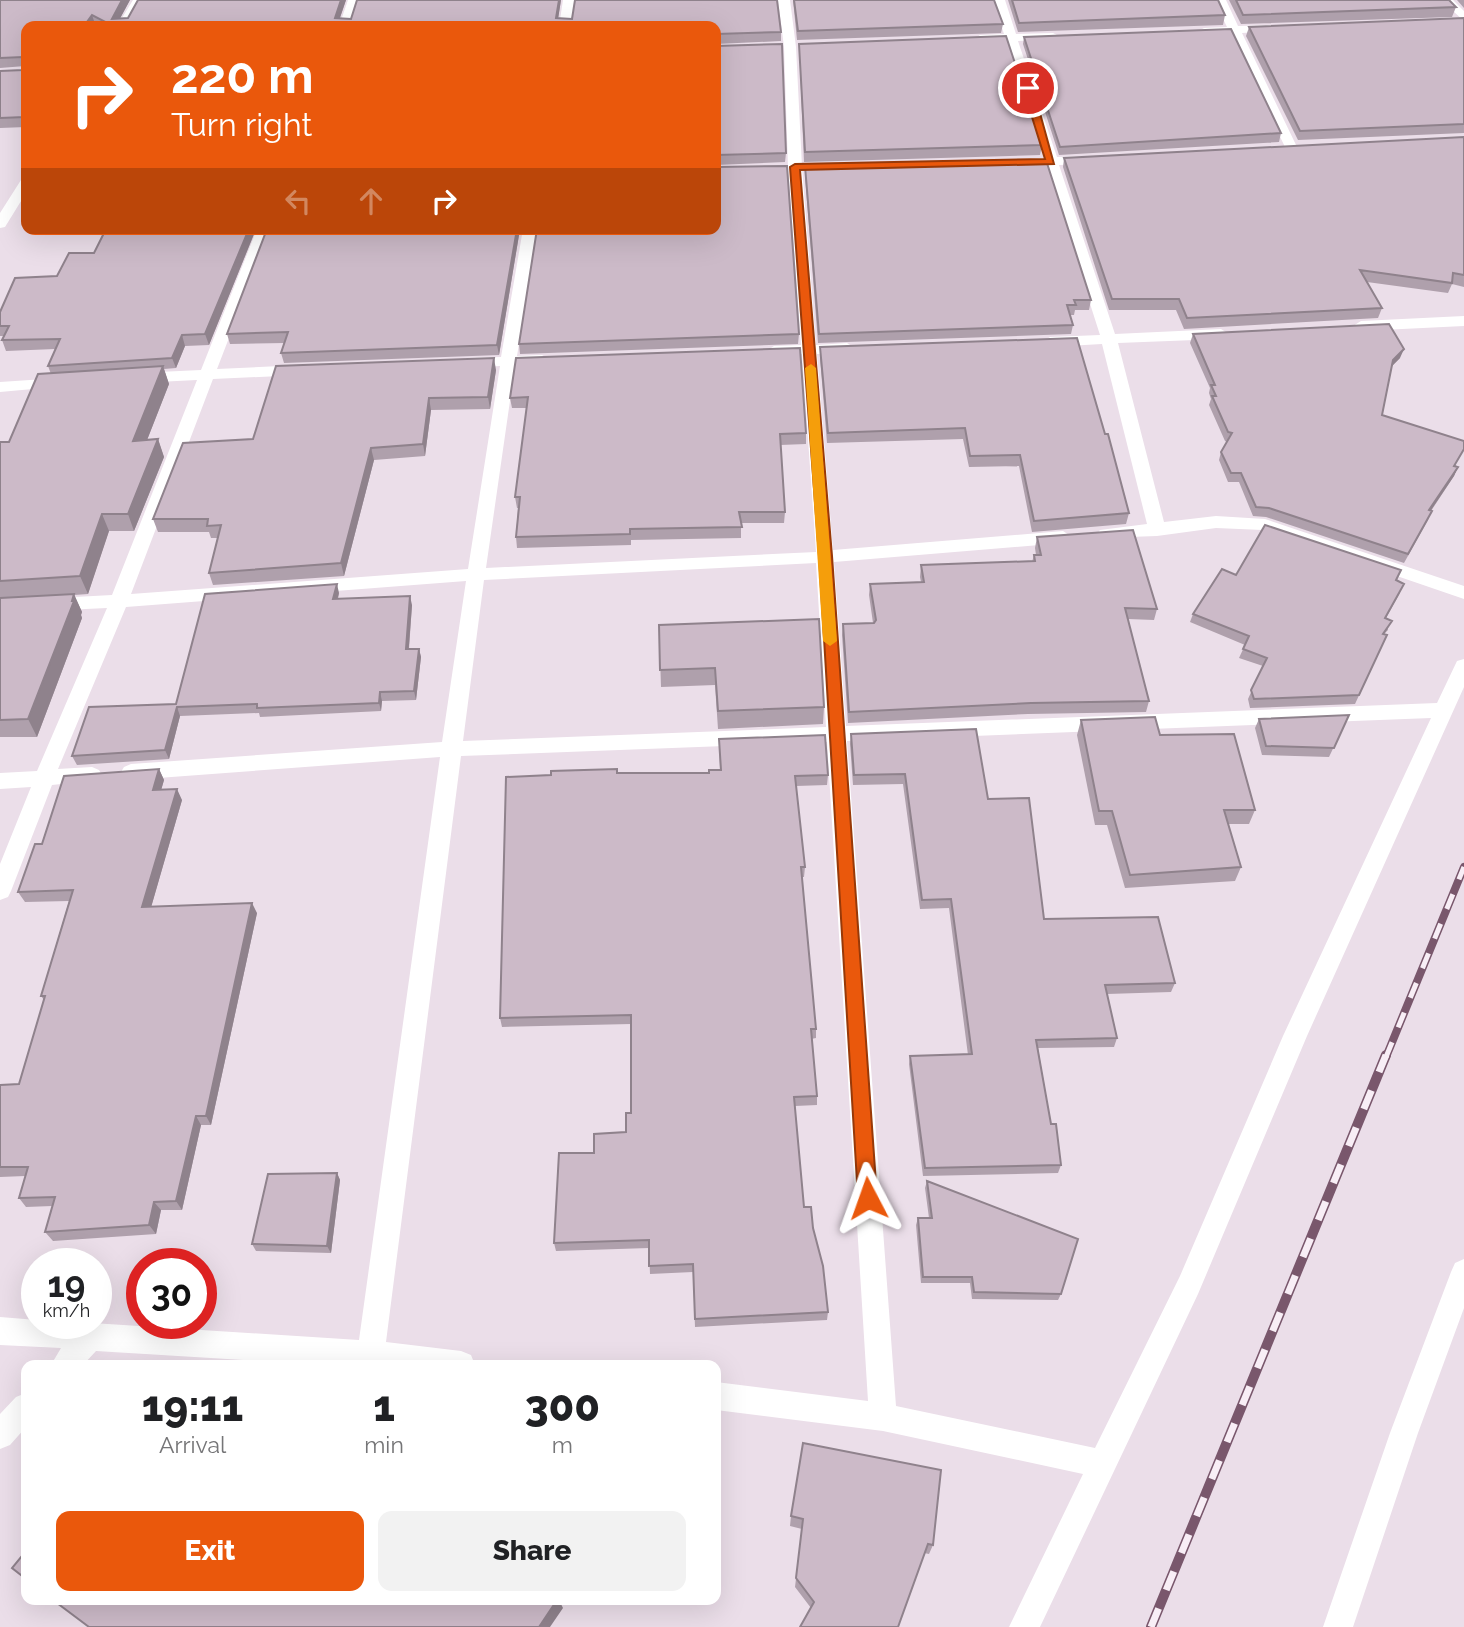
<!DOCTYPE html>
<style>
:root{--surface:#fff;--page:#f2f2f2;--text:#202124;--muted:#757577;--accent:#ea580c}
body{margin:0;font-family:Raleway,sans-serif;background:var(--page);color:var(--text);height:100vh;display:flex;flex-direction:column;font-size:26px;white-space:nowrap}
*{box-sizing:border-box;margin:0}
p{font-size:23px;color:var(--muted)}
.icon{flex:none;width:38px;height:38px;fill:none;stroke:currentColor;stroke-width:2;stroke-linecap:round;stroke-linejoin:round}
.map{position:relative;flex:1;overflow:hidden}
.sheet{position:absolute;left:21px;top:1360px;width:700px;height:245px;display:flex;flex-direction:column;background:var(--surface);border-radius:14px;box-shadow:0 7px 28px #0002}
.sheet>*{flex:none}
.banner{position:absolute;left:21px;top:21px;width:700px;height:214px;border-radius:14px;box-shadow:0 7px 28px #0002;background:#ea580c;color:#fff;overflow:hidden}
.speed{position:absolute;left:21px;top:1248px;display:flex;gap:14px;font-size:35px;font-weight:700;text-align:center}
.speed>*{display:grid;place-content:center;width:91px;height:91px;border-radius:50%;background:var(--surface);box-shadow:0 7px 28px #0002;line-height:1}
.speed small{font-size:18px;font-weight:400}
.speed .limit{border:10px solid #d22;background:#fff;color:#111}
.pin{position:absolute;display:grid;place-items:center;width:60px;height:60px;color:#fff;margin:-30px;border:4px solid #fff;border-radius:50%;box-shadow:0 2px 7px #0007}
.me{position:absolute;width:77px;margin:-38px;rotate:356deg;stroke-linejoin:round;filter:drop-shadow(0 0 5px #0008)}
.turn{display:flex;align-items:center;gap:24px;height:147px;padding:0 35px;font-size:32px}
.turn .icon{width:91px;height:91px;stroke-width:2.5}
.turn b{display:block;font-size:49px;line-height:60px}
.lanes{display:flex;align-items:center;height:66px;padding:0 35px;background:#0003;justify-content:center;gap:35px;direction:ltr}
.lanes .off{opacity:.35}
.eta{display:flex;justify-content:space-evenly;align-items:center;height:119px;text-align:center}
.eta b{font-size:42px;font-weight:800;line-height:49px}
.primary-button{display:flex;gap:14px;margin-top:auto;padding:14px 35px}
.primary-button a{flex:1;height:80px;border-radius:14px;background:var(--accent);color:#fff;font-size:28px;font-weight:800;line-height:80px;text-align:center}
.primary-button a+a{background:var(--page);color:var(--text)}
.map>svg:first-child{display:block}
</style>
<div class="map">
<svg width="1464" height="1627" viewBox="0 0 1464 1627">
<rect width="100%" height="100%" fill="#ebdee9"/>
<g fill="none" stroke-linecap="round" stroke-linejoin="round">
<!-- minor -->
<path fill="#fff" fill-rule="evenodd" d="M133,0H145L129,26H117Z
M348,0H360L351,26H339Z
M563,0H575L571,26H559Z
M778,0H790L796,47L802,167L816,345L847,343L855,348L847,353L817,354L833,550L1063,531L1072,537L1063,543L834,562L846,726L1437,703L1457,661L1464,659V687L1307,1036L1198,1294L1040,1627H1009L1083,1474L883,1431L716,1410V1382L868,1401L827,742L461,756L386,1342L461,1351L471,1355L475,1365H327L96,1351L83,1365H51L61,1348L0,1345V1317L37,1320V1323H92L359,1340L440,757L131,780L124,777L121,772L124,767L131,764L442,742L466,581L126,607L58,769L92,767L99,770L102,775L99,780L52,785L11,891L8,897L0,900V864L31,787L0,789V773L37,771L107,608L0,613V601L112,595L197,380L137,383L129,378L137,373L201,370L257,229H271L217,369L301,365L309,370L301,375L213,379L131,594L468,569L500,366L466,368L458,363L466,358L501,357L523,229H537L517,356L542,355L550,360L542,365L515,366L486,568L816,552L802,354L774,356L766,351L774,346L801,345L788,167L784,47ZM816,563L826,727L463,741L484,580ZM1431,718L1283,1036L1180,1276L1095,1448L896,1406L847,741Z
M993,0H1005L1016,34L1053,33L1059,36L1053,39L1018,41L1057,157L1091,156L1098,160L1091,164L1059,165L1115,334L1221,329L1229,334L1221,339L1118,343L1164,522L1216,516L1265,519L1464,586V599L1263,530L1216,528L1157,536L1100,538L1097,534L1100,530L1147,524L1102,344L1050,347L1042,342L1050,337L1100,335L1046,166L1019,167L1012,163L1019,159L1044,158L1007,41L980,43L974,39L980,35L1004,34Z
M1214,0H1226L1238,26L1276,25L1282,28L1276,31L1242,33L1297,147L1296,150H1286L1285,147L1230,33L1204,34L1198,31L1204,28L1227,27Z
M1441,0H1453L1464,11V21Z
M26,179V193L5,227L0,228V213L21,180Z
M1464,316V326L1361,331L1353,326L1361,321Z
M60,378L66,380L68,383L66,386L0,392V382Z
M1464,1259V1308L1418,1433L1353,1627H1323L1390,1433L1451,1272L1455,1263Z
M26,1393V1427L10,1445L0,1449V1414L16,1397Z"/>
<!-- rail-far1 casing -->
<g stroke="#79576c" stroke-width="8">
<path id="rail-far1" d="M1386,1057L1464,867"/>
</g>
<!-- rail casing -->
<g stroke="#79576c" stroke-width="10">
<path id="rail" d="M1151,1627L1386,1055"/>
</g>
<!-- rail-far1 -->
<use href="#rail-far1" stroke="#f8eef6" stroke-width="5" stroke-dasharray="16" stroke-linecap="butt"/>
<!-- rail -->
<use href="#rail" stroke="#f8eef6" stroke-width="7" stroke-dasharray="20" stroke-linecap="butt"/>
</g>
<!-- wall -->
<path fill="#afa0ac" d="M0,0H130L120,18H128L138,0H346L340,18L351,19L357,0H561L558,18L572,19L575,0H777L781,32V41L716,44V26H98L95,24L93,26H26V127L0,128V71L23,70L25,67V66L0,68Z
M793,0H994L1003,24L1001,33L797,40Z
M1008,0H1218L1225,15L1223,25L1018,32Z
M1229,0H1449L1456,7L1452,17L1241,24Z
M1457,0H1464V8Z
M1464,18V133L1298,140L1246,36L1249,27Z
M1024,37L1281,133L1279,142L1059,155L1023,44Z
M799,44L1042,145L1040,155L804,162Z
M716,46L786,153L785,162L716,165Z
M1464,137V287L1452,284L1448,293L1367,282L1382,308L1378,318L1184,329L1176,310H1109L1063,167L1064,158Z
M805,166L1091,300L1089,310H1075L1074,315H1070L1073,325L1071,334L818,343L805,176Z
M256,229L209,345L185,346L176,368L164,369L169,384L147,440L158,439L164,457L134,531H109L88,594L74,595L82,612L81,615L82,618L37,737H0V442H9L51,374L48,366L55,349L6,351L2,340L4,336H0V312L94,253Z
M520,229L499,355L284,363L281,353L285,343L230,344L227,334Z
M799,334L798,344L520,354L519,344Z
M1193,334L1400,358L1392,366L1382,415L1458,467L1454,476L1431,511L1428,520L1404,563L1266,517L1253,516L1239,482H1228L1219,460L1221,452L1227,442L1225,441L1209,405L1211,399L1209,393L1210,388L1190,343Z
M820,347L1129,513L1126,524L1032,532L1019,466L969,467L963,439L827,443L820,358Z
M516,358L806,433V444L780,445L785,512L784,523H741V538L631,540V545L517,548L516,537L518,508H517L515,497L527,408H512L510,398Z
M496,370L490,409L431,410L425,456L374,460L344,576L213,585L209,573L218,538H211L209,532H158L153,519L253,439Z
M1037,537L1157,609L1154,620L1128,619L1149,701L1146,712L1028,714L848,723L842,635L843,624L873,623L869,595L870,584L921,582L920,577L921,565L1032,562L1034,555H1036L1035,548Z
M1236,575L1396,580L1400,593L1386,618L1388,630L1384,634L1387,635L1355,704L1250,708L1248,699L1263,666L1239,658L1245,645L1190,622L1193,614Z
M339,593L338,599L412,605L409,649H419L421,657L416,700L382,701L381,711L260,717L259,713L180,716L169,759L77,765L72,756L176,704Z
M659,625L824,707L823,724L718,729L715,685L661,687Z
M1349,715L1329,757L1262,755L1255,728L1259,719Z
M1081,720L1160,735L1255,810L1249,824H1228L1241,867L1235,881L1125,888L1107,825H1095L1077,735Z
M851,734L988,799L1044,919L1175,983L1171,992L1107,994L1117,1038L1114,1047L1038,1048L1051,1124L1061,1165L1058,1173L923,1176L909,1064L910,1056L968,1055L949,908L920,909L903,784L853,785L850,744Z
M719,739L828,775L827,785L796,786L805,867L804,877H801L816,1029V1038L811,1039L817,1096V1105L795,1106L804,1207L813,1228L828,1312L827,1320L695,1327L693,1272L650,1274L649,1248L556,1251L554,1243L594,1153L626,1132L631,1113V1024L502,1027L500,1018L551,775L617,773H709L720,770Z
M159,769L164,780L161,790L182,800L151,907L257,913L211,1125H201L182,1210H161L156,1234L53,1241L45,1232L52,1206L26,1207L19,1198L25,1176L0,1177V1085L19,1084L44,1000L41,996L69,901L25,902L18,892L42,844Z
M337,1173L340,1180L331,1253L256,1251L252,1244Z
M927,1181L1061,1294L1058,1300L972,1299L970,1283H921L916,1225L918,1218H929L925,1188Z
M791,1516L933,1545L929,1554L924,1553L811,1608L795,1587L802,1529L790,1526Z"/>
<!-- shaded-wall -->
<path fill="#8f828c" d="M122,0H130L116,26L112,19Z
M341,0H346L337,26L335,18Z
M559,0H561L557,26L556,18Z
M92,15L95,24L93,26H84Z
M249,229H256L209,345L205,334Z
M517,229H520L499,355L497,345Z
M182,335L185,346L176,368L172,358Z
M1404,349L1400,358L1390,368L1393,360Z
M494,358L496,370L490,409L488,397Z
M163,366L169,384L140,458L133,441Z
M429,398L431,410L425,456L423,444Z
M158,439L164,457L134,531L128,514Z
M371,448L374,460L344,576L341,563Z
M1458,467L1454,476L1425,519L1429,510Z
M102,514L109,531L88,594L80,576Z
M337,584L339,593L335,608L333,599Z
M74,594L82,612L81,615L82,618L37,737L28,719Z
M410,596L412,605L408,658L406,649Z
M419,649L421,657L416,700L414,691Z
M380,692L382,701L381,711L379,703Z
M177,707L180,716L169,759L165,750Z
M159,769L164,780L158,801L153,790Z
M177,789L182,800L148,918L142,907Z
M252,903L257,913L211,1125L206,1116Z
M196,1116L201,1125L182,1210L176,1201Z
M337,1173L340,1180L331,1253L327,1246Z
M154,1202L161,1210L156,1234L149,1225Z
M557,1600H559L563,1608L550,1627H539Z"/>
<!-- building -->
<path fill="#ccbac8" stroke="#8f828c" stroke-width="2" d="M0,0H122L112,19L128,18L138,0H341L335,18L351,19L357,0H559L556,18L572,19L575,0H777L781,32L716,34V26H113L92,15L84,26H26V116L25,117L0,118V71L23,70L25,67L23,57L0,58Z
M794,0H994L1003,24L798,31Z
M1012,0H1218L1225,15L1019,23Z
M1236,0H1449L1456,7L1243,15Z
M1464,18V124L1300,131L1249,27Z
M1231,29L1281,133L1060,147L1024,37Z
M1006,36L1042,145L805,152L799,44Z
M782,44L786,153L716,155V46Z
M1464,137V275L1453,273L1452,283L1360,270L1382,308L1187,318L1179,299H1112L1064,158Z
M1046,160L1091,300H1074L1076,305H1067L1073,325L819,334L805,166Z
M787,166L799,334L519,344L537,229H716V167Z
M106,229H249L205,334L182,335L172,358L48,366L60,339L2,340L9,326H0V312L15,278L57,276L69,253H94Z
M267,229H517L497,345L281,353L288,332L227,334Z
M1389,324L1404,349L1393,360L1382,415L1464,441V449L1454,466L1458,467L1429,510L1432,511L1408,554L1269,508L1256,507L1241,473H1231L1221,452L1232,433L1228,432L1212,396H1216L1211,385H1215L1193,334Z
M1077,338L1105,434H1108L1129,513L1034,521L1020,455L970,456L965,428L828,433L820,347Z
M800,348L806,433L780,434L785,512H739L742,527L630,529V534L516,537L520,497H515L528,397L510,398L516,358Z
M494,358L488,397L429,398L423,444L371,448L341,563L209,573L221,525L207,526L208,519H153L183,443L253,439L276,366Z
M163,366L133,441L158,439L128,514H102L80,576L0,581V442H9L38,374Z
M1265,525L1401,570L1396,580L1404,584L1385,618L1392,621L1383,634L1387,635L1359,695L1254,699L1251,690L1267,658L1243,649L1249,636L1193,614L1222,569L1236,575Z
M1133,530L1157,609L1125,608L1149,701L1031,703L849,712L843,624L874,623L876,620L870,584L924,582L921,565L1035,561L1034,555H1041L1037,537Z
M337,584L333,599L410,596L406,649H419L414,691L380,692L379,703L257,708V704L177,707L165,750L72,756L89,707L176,704L205,594Z
M74,594L72,601H74L28,719L0,720V598Z
M819,619L824,707L718,711L715,668L660,670L659,625Z
M1349,715L1334,748L1266,746L1259,719Z
M1155,717L1160,735L1234,734L1255,810H1224L1241,867L1130,875L1112,811H1099L1081,720Z
M976,729L988,799L1029,798L1044,919L1158,917L1175,983L1105,985L1117,1038L1036,1040L1051,1124H1056L1061,1165L925,1168L910,1056L972,1054L951,899L922,900L905,774L854,775L851,734Z
M825,735L828,775L795,776L805,867H801L816,1029H811L817,1096L794,1097L804,1207H811L813,1228L823,1266L828,1312L695,1319L693,1264L649,1266V1240L554,1243L559,1153H594V1134L626,1132V1113H631V1015L500,1018L506,777L551,775V771L617,769V773H709V770H721L719,739Z
M159,769L153,790L177,789L142,907L252,903L206,1116H196L176,1201L154,1202L149,1225L45,1232L55,1197L19,1198L28,1167H0V1085L19,1084L45,996H41L73,890L18,892L35,844H42L64,776Z
M337,1173L327,1246L252,1244L268,1174Z
M927,1181L1078,1239L1061,1294L974,1292L972,1277H923L918,1218H932Z
M803,1443L941,1470L933,1545L928,1544L898,1627H800L814,1602L796,1578L803,1519L791,1516Z
M26,1551V1579L12,1568Z
M53,1600H557L539,1627H89Z"/>
<!-- route -->
<path fill="#ea580c" stroke="#983908" stroke-width="2" d="M1028,85L1033,88L1054,164L800,170L832,556L877,1198L875,1204L868,1207L861,1204L858,1198L819,556L790,167L795,164L1045,159L1023,88Z"/>
<!-- slow -->
<path fill="#f59e0b" d="M811,364L816,368L837,641L830,646L823,641L805,368Z"/>
</svg>
<div class="speed"><div>19<small>km/h</small></div><div class="limit">30</div></div>
<div class="pin" style="left:1028px;top:88px;background:#d93025"><svg class="icon" aria-label="arrive" viewBox="0 0 24 24"><path d="M6 21V4h12l-3 4 3 4H6"/></svg></div>
<svg class="me" style="left:868px;top:1198px" viewBox="-20 -20 40 40"><path d="M0-17L14 15 0 8-14 15z" fill="#ea580c" stroke="#fff" stroke-width="4"/></svg>
<div class="banner">
<div class="turn"><svg class="icon" aria-label="right" viewBox="0 0 24 24"><path d="M7 20v-9h11M14 6l5 5-5 5"/></svg><div><b>220 m</b>Turn right</div></div>
<div class="lanes"><svg class="icon off" aria-label="left" viewBox="0 0 24 24"><path d="M17 20v-9H6M10 6l-5 5 5 5"/></svg><svg class="icon off" aria-label="ahead" viewBox="0 0 24 24"><path d="M12 20V5M6 11l6-6 6 6"/></svg><svg class="icon" aria-label="right" viewBox="0 0 24 24"><path d="M7 20v-9h11M14 6l5 5-5 5"/></svg></div>
</div>
<section class="sheet">
<div class="eta">
<div><b>19:11</b><p>Arrival</p></div>
<div><b>1</b><p>min</p></div>
<div><b>300</b><p>m</p></div>
</div>
<div class="primary-button"><a>Exit</a><a>Share</a></div>
</section>
</div>
